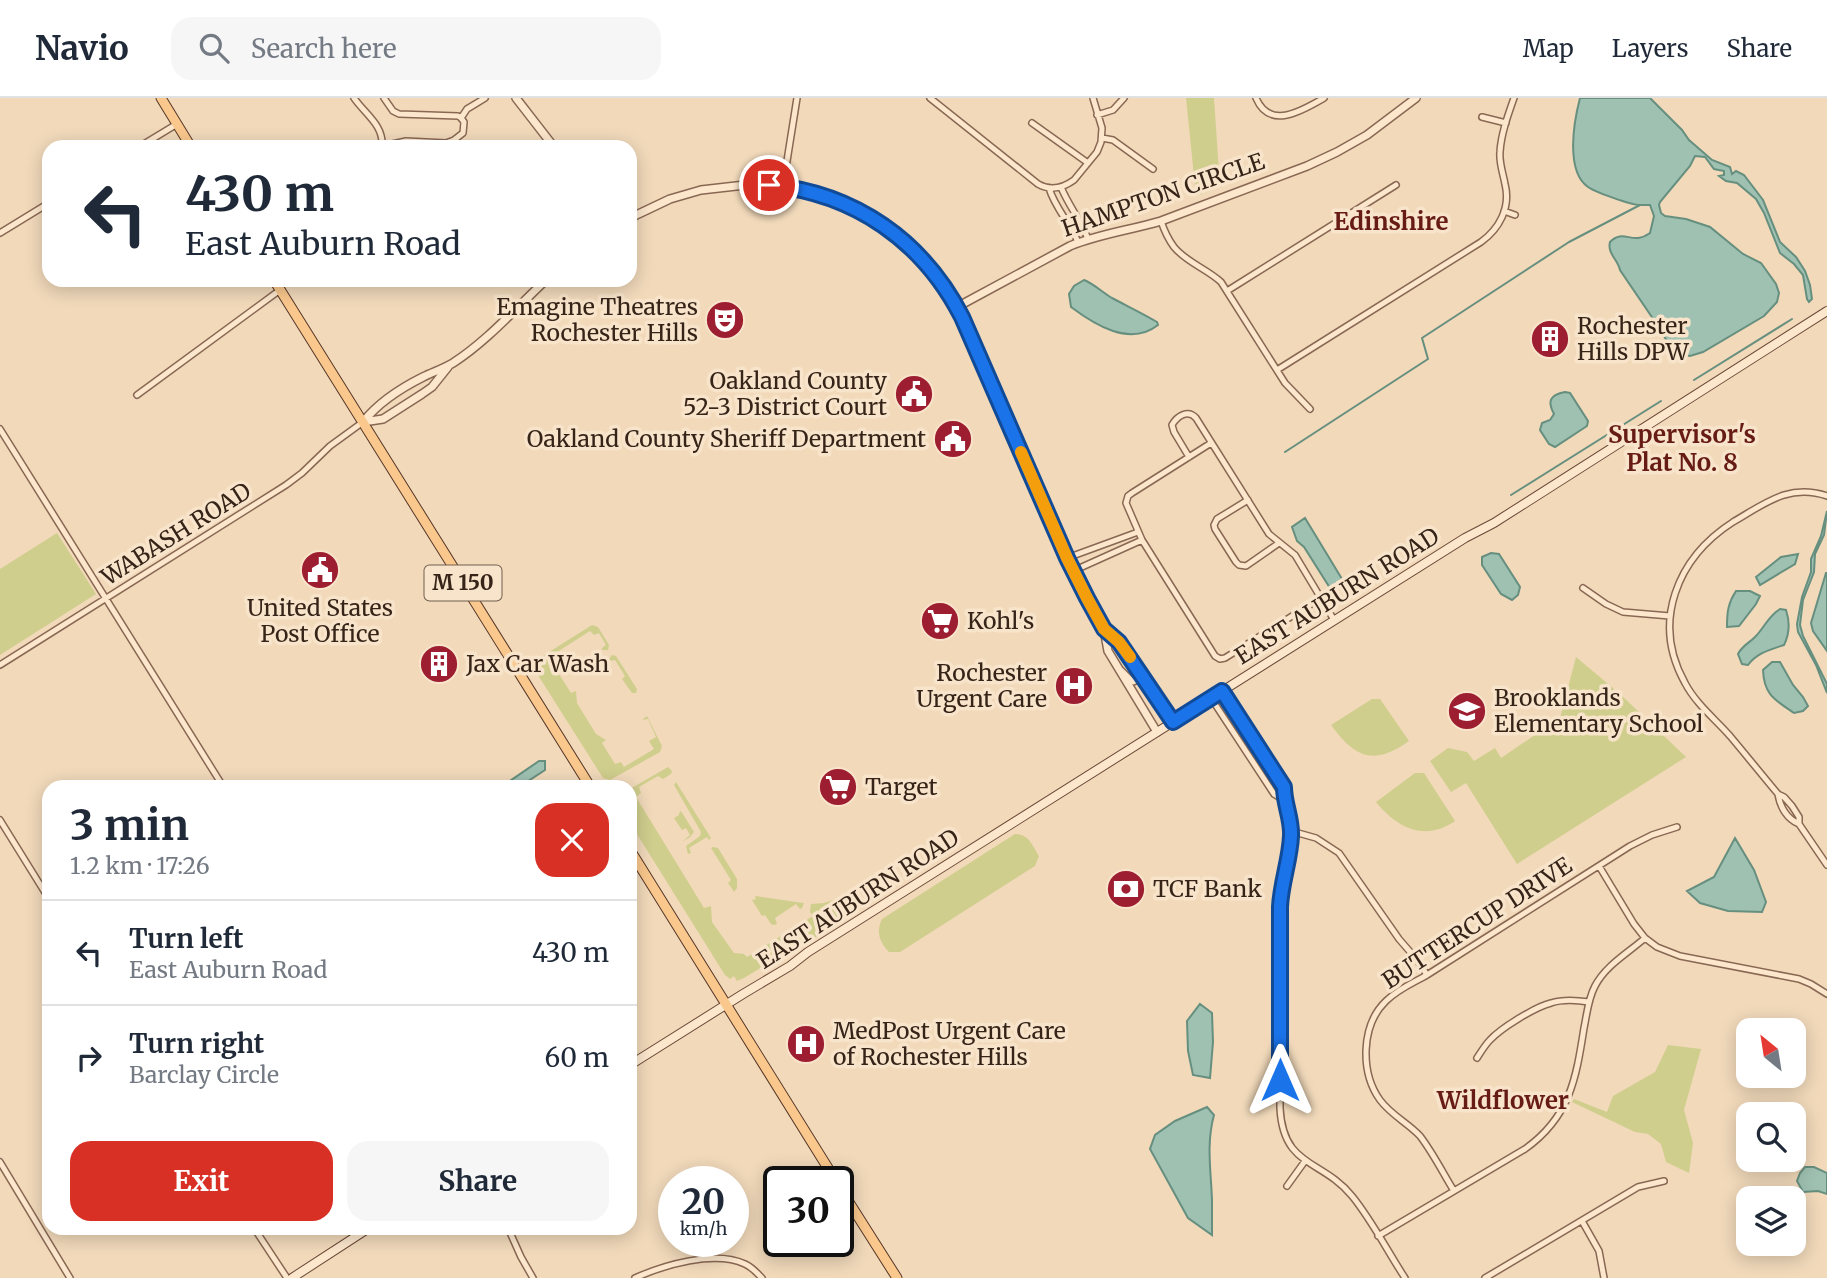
<!DOCTYPE html>
<meta charset="utf-8">
<style>
:root{--surface:#fff;--page:#f6f6f7;--text:#1f2937;--muted:#747a83;--line:#e0e1e3;--accent:#d93025}
body{margin:0;font-family:Merriweather,serif;background:var(--page);color:var(--text);height:100vh;display:flex;flex-direction:column;font-size:26px;white-space:nowrap}
*{box-sizing:border-box;margin:0}
p{font-size:23px;color:var(--muted)}
.icon{flex:none;width:38px;height:38px;fill:none;stroke:currentColor;stroke-width:2;stroke-linecap:round;stroke-linejoin:round}
.map{position:relative;flex:1;overflow:hidden}
.sheet{position:absolute;left:42px;top:682px;width:595px;height:455px;display:flex;flex-direction:column;background:var(--surface);border-radius:21px;box-shadow:0 4px 18px #0003}
.sheet>*{flex:none}
.hud{position:absolute;left:42px;top:42px;width:595px;height:147px;border-radius:21px;box-shadow:0 4px 18px #0003;background:#fff;color:var(--text);overflow:hidden}
.needle{width:46px;rotate:330deg}
.fabs{position:absolute;left:1736px;top:920px;display:grid;gap:14px}
.fabs a{display:grid;place-items:center;width:70px;height:70px;border-radius:14px;background:var(--surface);box-shadow:0 4px 18px #0003;font-size:35px}
.speed{position:absolute;left:658px;top:1068px;display:flex;gap:14px;font-size:35px;font-weight:700;text-align:center}
.speed>*{display:grid;place-content:center;width:91px;height:91px;border-radius:50%;background:var(--surface);box-shadow:0 4px 18px #0003;line-height:1}
.speed small{font-size:18px;font-weight:400}
.speed .limit{border:4px solid #111;border-radius:10px;background:#fff;color:#111}
.pin{position:absolute;display:grid;place-items:center;width:60px;height:60px;color:#fff;margin:-30px;border:4px solid #fff;border-radius:50%;box-shadow:0 2px 7px #0007}
.me{position:absolute;width:77px;margin:-38px;rotate:0deg;stroke-linejoin:round;filter:drop-shadow(0 0 5px #0008)}
.turn{display:flex;align-items:center;gap:24px;height:147px;padding:0 28px;font-size:32px}
.turn .icon{width:91px;height:91px;stroke-width:2.5}
.turn b{display:block;font-size:49px;line-height:60px}
.round{display:grid;place-items:center;flex:none;width:74px;height:74px;border-radius:21px;background:var(--page)}
.overview{display:flex;align-items:center;justify-content:space-between;height:119px;padding:0 28px}
h1{font-size:42px;font-weight:700;line-height:52px}
.button{display:flex;gap:14px;margin-top:auto;padding:14px 28px}
.button a{flex:1;height:80px;border-radius:21px;background:var(--accent);color:#fff;font-size:28px;font-weight:700;line-height:80px;text-align:center}
.button a+a{background:var(--page);color:var(--text)}
ul{padding:0;list-style:none}
li{display:flex;align-items:center;gap:21px;height:105px;padding:0 28px;border-top:2px solid var(--line)}
li div{flex:1}
li b{display:block;font-size:26px}
li em{font-style:normal}
header{display:flex;align-items:center;gap:42px;box-sizing:border-box;height:98px;padding:0 35px;background:var(--surface);border-bottom:2px solid var(--line)}
header strong{font-size:33px}
nav{display:flex;gap:38px;margin-inline-start:auto;font-size:24px}
.search{width:490px;height:63px;background:var(--page);display:flex;align-items:center;gap:18px;box-sizing:border-box;padding:0 24px;border-radius:21px;color:var(--muted);font-size:26px}
.map>svg:first-child{display:block}
</style>
<header>
<strong>Navio</strong>
<div class="search"><svg class="icon" aria-label="search" viewBox="0 0 24 24"><circle cx="10" cy="10" r="6"/><path d="M15 15l6 6"/></svg>Search here</div>
<nav><a>Map</a><a>Layers</a><a>Share</a></nav>
</header>
<div class="map">
<svg width="1827" height="1180" viewBox="0 0 1827 1180">
<rect width="100%" height="100%" fill="#f1d9ba"/>
<!-- green -->
<path fill="#d0ce8d" d="M1186,0H1214L1220,89L1196,98Z
M57,435L96,496L0,557V471Z
M592,527L598,529L609,547L608,552H602V550L606,547L599,535L594,537L590,533L554,556L556,561L552,565L571,595L576,593L577,605L596,636L606,642L602,645L615,666L621,664L624,669L654,651L649,643L656,639L648,621L642,622L647,618L662,648L660,654L610,682L603,680L536,574L534,568L538,561Z
M612,557L616,558L637,591L636,595H632L622,581L625,578L615,562L609,563L608,562Z
M1576,559L1620,596L1686,659L1517,766L1466,685L1451,694L1430,663L1448,650L1467,654L1474,663L1495,650L1501,660L1560,620Z
M1372,601H1380L1409,643C1374,668 1355,660 1331,627Z
M668,669L672,673L671,676L663,681L658,678L639,689L641,695L636,699L704,810L711,808L712,824L734,855L744,856L747,859L813,818L810,814L811,806L824,805L836,801L844,813L841,823L811,842L783,856L744,880L737,883L734,878L730,881L725,877L630,725V691Z
M1415,675H1424L1455,723C1425,744 1397,730 1376,704Z
M676,684L711,740L709,742L707,739L689,750L691,755L688,756L686,748L700,738L701,734L674,687Z
M681,713L694,734L690,739L682,744L690,737L686,730L682,732L674,720L679,717V715Z
M1015,736C1029,736 1032,747 1039,758L1035,768L900,854H889C879,844 876,833 882,821Z
M713,749L718,750L737,781V790L734,794L728,785L731,782L711,750Z
M755,798L803,805H804L802,810L800,811L796,806L775,820L777,826L774,827L771,826L765,817L762,818L752,802L756,801Z
M1668,947L1701,951L1684,1012L1693,1045L1689,1075L1666,1064L1661,1046L1648,1036L1635,1034L1572,1004L1574,1001L1607,1014L1613,998L1655,974Z"/>
<!-- water -->
<path fill="#9fc1b2" stroke="#668f7f" stroke-width="2" d="M1580,0H1650L1682,32L1689,42L1712,62L1730,69L1732,76L1736,73L1744,77L1763,102L1780,144L1796,159L1805,173L1810,187L1812,201L1809,204L1807,201L1803,177L1794,166L1780,155L1764,115L1756,101L1737,85L1726,83L1719,78L1724,77V73L1714,71L1705,59L1695,58L1690,68L1660,104L1659,107L1661,115L1665,118L1686,121L1710,129L1743,156L1761,165L1776,186L1779,195L1777,204L1764,218L1703,254L1690,258C1677,256 1667,246 1662,234L1620,172C1618,162 1607,155 1610,144C1624,130 1632,148 1650,135L1654,118L1650,107C1647,107 1643,107 1640,107C1631,107 1595,94 1588,89C1565,73 1574,23 1580,0Z
M1084,182C1094,186 1102,194 1112,200C1127,208 1142,215 1157,224L1158,227C1130,249 1095,227 1071,209L1069,196L1074,188Z
M1565,294L1570,295L1588,323L1587,328L1555,349L1549,346L1540,332L1542,325L1550,322L1554,316C1547,303 1550,297 1565,294Z
M1827,413L1824,437L1815,456L1814,474L1803,502L1800,527L1803,538L1827,586V595L1816,567L1798,534L1797,526L1802,499L1811,474V461L1821,438Z
M1305,420L1342,481L1330,490L1304,449L1297,443L1292,429Z
M1491,455L1499,456L1520,489L1518,497L1512,502L1501,496L1482,467V459Z
M1798,456L1795,466L1760,487L1756,479L1781,459Z
M1826,475H1827V553L1813,533L1811,525Z
M1736,493H1750L1760,498L1756,506L1739,528L1727,529C1727,514 1728,505 1736,493Z
M1780,511L1786,512C1790,524 1789,537 1784,547C1769,552 1757,555 1748,567L1742,566L1738,556C1742,548 1749,545 1755,539C1765,529 1768,518 1780,511Z
M1772,564H1780L1793,587L1803,599L1808,608L1803,613L1794,615C1775,602 1764,597 1763,572Z
M539,663H545V672L519,689H501Z
M1735,740L1754,772L1766,804L1762,814L1728,813L1700,805L1687,793L1714,779Z
M1200,906L1212,915L1213,944L1210,980L1193,977L1188,953L1187,923Z
M1207,1009L1214,1017C1206,1046 1211,1073 1212,1102C1212,1114 1212,1125 1212,1137L1188,1120L1150,1051L1155,1037L1175,1023Z
M1805,1069H1814L1827,1075V1096L1818,1093L1803,1094L1797,1083L1800,1075Z"/>
<g fill="none" stroke-linecap="round" stroke-linejoin="round">
<!-- stream -->
<path stroke="#668f7f" stroke-width="2" d="M1694,282L1792,221
M1285,354L1428,261L1422,240L1569,144L1640,107
M1511,397L1661,303"/>
<!-- minor casing -->
<g stroke="#896853" stroke-width="8">
<path id="minor" d="M354,0C365,16 384,27 382,49
M384,0L393,13L399,16L458,18L461,20
M930,0L1038,86C1050,93 1063,90 1074,82L1097,54L1101,44L1102,30L1093,0
M1256,0C1270,33 1303,12 1324,0
M1097,17L1113,12L1124,0
M1482,19L1506,25
M1032,25L1088,65
M1102,40L1113,42L1153,71
M383,48L406,43L446,45L454,42L463,35L464,24L461,20L467,11L485,0
M139,49L177,26
M783,88L797,0
M1061,89C1068,107 1081,122 1088,141
M1049,90C1055,110 1070,125 1078,144
M1504,113L1515,117
M1161,123C1164,132 1168,141 1174,149C1186,164 1207,171 1221,184L1285,285L1310,311
M0,135L49,105
M1227,193L1396,87
M1277,272L1481,144C1499,131 1511,110 1505,86C1503,75 1499,65 1500,54C1501,36 1508,17 1514,0
M137,297L280,192
M0,331L224,690
M1211,345L1132,395L1128,398L1126,405L1142,442L1215,558L1220,561L1225,560L1321,500
M1189,359L1174,334L1172,327C1177,318 1188,311 1196,320L1269,436L1295,457L1334,522
M1827,398C1789,385 1764,406 1733,424C1677,460 1651,524 1685,585C1696,606 1715,621 1730,638C1746,657 1762,677 1778,696L1784,699L1792,708L1799,719V726L1827,767
M1248,402L1217,421L1214,427L1215,431L1236,464L1239,467L1246,468L1279,445
M1067,460L1138,434
M1073,473L1142,442
M1583,490L1606,506L1623,514L1670,518
M0,567L286,387L302,375L330,348L363,324
M1122,573L1133,584L1138,582L1142,578
M1211,600L1274,696L1284,702V689L1221,593
M1778,696C1780,709 1787,721 1799,726
M1284,702C1288,713 1291,724 1291,735C1291,761 1281,784 1280,809V1010C1283,1070 1322,1061 1352,1098C1371,1121 1388,1154 1405,1180
M0,722L49,801
M1291,733L1316,740L1339,755L1399,841L1418,863L1427,877
M1599,768L1634,826L1645,840L1657,849L1680,858L1799,881L1811,886L1827,896
M1477,960C1481,954 1485,947 1490,942C1501,930 1535,909 1551,905C1563,901 1576,902 1589,904
M0,1064L70,1180
M1287,1088L1305,1063
M1454,1093C1443,1075 1433,1055 1420,1038C1408,1025 1391,1017 1380,1002C1360,974 1361,927 1386,903C1398,891 1413,885 1427,877L1630,748L1652,737L1677,729
M1582,1123L1599,1153L1604,1180
M254,1130L287,1180
M508,1130L521,1159L533,1180
M1378,1138L1525,1051C1570,1019 1576,981 1584,930C1587,916 1588,901 1595,888C1606,867 1628,855 1645,840
M635,1180C664,1167 714,1152 745,1166C752,1169 757,1175 762,1180
M1485,1180L1638,1089L1664,1083"/>
</g>
<!-- tertiary casing -->
<g stroke="#896853" stroke-width="10">
<path id="tertiary" d="M516,0L554,49
M630,120L670,101L701,92L745,87L783,88L821,97L848,107L879,124L911,149L936,176L960,215L1067,460L1104,531L1108,553L1157,634
M957,209L1070,148C1099,136 1131,132 1161,123L1307,68L1337,54L1367,37L1416,0
M363,324C378,305 401,290 423,279C433,274 443,271 453,265C487,243 516,210 546,182
M363,324L383,321L422,296L432,289L448,269
M1104,531L1120,544L1173,623"/>
</g>
<!-- secondary casing -->
<g stroke="#6b4937" stroke-width="10">
<path id="secondary" d="M630,967L743,896L790,868L808,854L1465,440L1494,425L1827,213
M292,1180L369,1130"/>
</g>
<!-- primary casing -->
<g stroke="#563728" stroke-width="11">
<path id="primary" d="M161,0L191,49
M274,182L591,690
M630,752L836,1083
M838,1087L897,1180"/>
</g>
<!-- minor -->
<use href="#minor" stroke="#fce7cd" stroke-width="5"/>
<!-- tertiary -->
<use href="#tertiary" stroke="#fce7cd" stroke-width="7"/>
<!-- secondary -->
<use href="#secondary" stroke="#fce7cd" stroke-width="8"/>
<!-- primary -->
<use href="#primary" stroke="#fac88d" stroke-width="9"/>
</g>
<g fill="none" stroke-linecap="round" stroke-linejoin="round">
<!-- route casing -->
<g stroke="#114b97" stroke-width="18">
<path id="route" d="M769,87C855,95 923,143 962,219L1067,460L1087,500L1104,531L1119,544L1173,624L1222,593L1284,689C1284,706 1292,721 1291,738C1290,762 1281,785 1280,809V982"/>
</g>
<!-- route -->
<use href="#route" stroke="#1a73e8" stroke-width="12"/>
<!-- slow -->
<path stroke="#f59e0b" stroke-width="12" d="M1021,354L1067,460L1087,500L1104,531L1119,544L1130,559"/>
</g>
<!-- icons -->
<defs>
<g id="theatre-disc" transform="scale(2.0125)"><circle r="9.5" fill="#9d1e30" stroke="#f8e4ca"/><path d="M-5-5.5Q0-4 5-5.5V0Q5 5 0 6Q-5 5-5 0ZM-3.3-2.5H-1v1.5H-3.3ZM1-2.5H3.3v1.5H1ZM-2.8 1Q0 5.5 2.8 1Z" fill="#fff"/></g>
<g id="building-disc" transform="scale(2.0125)"><circle r="9.5" fill="#9d1e30" stroke="#f8e4ca"/><path d="M-4-6H4V6H1V3H-1V6H-4ZM-2.5-4.3h1.7v1.8h-1.7ZM.8-4.3h1.7v1.8H.8ZM-2.5-1h1.7V.8h-1.7ZM.8-1h1.7V.8H.8Z" fill="#fff"/></g>
<g id="civic-disc" transform="scale(2.0125)"><circle r="9.5" fill="#9d1e30" stroke="#f8e4ca"/><path d="M-.6-6.5H3V-4.5H.6V-3L4-1V1h2V6H-6V1h2V-1L-.6-3ZM-1.2 2.5V6h2.4V2.5Z" fill="#fff"/></g>
<g id="supermarket-disc" transform="scale(2.0125)"><circle r="9.5" fill="#9d1e30" stroke="#f8e4ca"/><path d="M-6-5.5h2.5l.6 2H6L4.5 2H-2.5L-4.4-4H-6ZM-1.5 3.2a1.3 1.3 0 1 0 .1 0ZM3 3.2a1.3 1.3 0 1 0 .1 0Z" fill="#fff"/></g>
<g id="hospital-disc" transform="scale(2.0125)"><circle r="9.5" fill="#9d1e30" stroke="#f8e4ca"/><path d="M-5-5h3v3.5h4V-5h3V5h-3V1.5h-4V5h-3Z" fill="#fff"/></g>
<g id="school-disc" transform="scale(2.0125)"><circle r="9.5" fill="#9d1e30" stroke="#f8e4ca"/><path d="M0-5L7-2L0 1L-7-2ZM-4 1L0 2.5L4 1V4Q0 6-4 4Z" fill="#fff"/></g>
<g id="bank-disc" transform="scale(2.0125)"><circle r="9.5" fill="#9d1e30" stroke="#f8e4ca"/><path d="M-6-4H6V4H-6ZM0-2.3a2.3 2.3 0 1 0 0 4.6a2.3 2.3 0 1 0 0-4.6Z" fill="#fff"/></g>
</defs>
<g fill-rule="evenodd">
<use href="#theatre-disc" x="725" y="222"/>
<use href="#building-disc" x="1550" y="241"/>
<use href="#civic-disc" x="914" y="296"/>
<use href="#civic-disc" x="953" y="341"/>
<use href="#civic-disc" x="320" y="472"/>
<use href="#supermarket-disc" x="940" y="523"/>
<use href="#building-disc" x="439" y="566"/>
<use href="#hospital-disc" x="1074" y="588"/>
<use href="#school-disc" x="1467" y="613"/>
<use href="#supermarket-disc" x="838" y="689"/>
<use href="#bank-disc" x="1126" y="791"/>
<use href="#hospital-disc" x="806" y="946"/>
</g>
<g text-anchor="middle" stroke-width="7" stroke-linejoin="round" paint-order="stroke">
<!-- shield labels -->
<rect fill="#f8e4ca" stroke="#715e4e" stroke-width="2" x="424.5" y="467.5" width="77" height="35" rx="5"/>
<g font-size="21" font-weight="bold" fill="#372419">
<text x="463" y="492">M 150</text>
</g>
<!-- street labels -->
<g font-size="23" fill="#372419" stroke="#f8e4ca">
<text transform="translate(1163 97) rotate(-19)" y="8">HAMPTON CIRCLE</text>
<text transform="translate(176 436) rotate(-32)" y="8">WABASH ROAD</text>
<text transform="translate(1337 498) rotate(-32)" y="8">EAST AUBURN ROAD</text>
<text transform="translate(858 801) rotate(-33)" y="8">EAST AUBURN ROAD</text>
<text transform="translate(1477 825) rotate(-33)" y="8">BUTTERCUP DRIVE</text>
</g>
<!-- poi labels -->
<g font-size="23" fill="#372419" stroke="#f8e4ca" text-anchor="start">
<text x="698" y="217" text-anchor="end">Emagine Theatres<tspan x="698" dy="26">Rochester Hills</tspan></text>
<text x="1577" y="236">Rochester<tspan x="1577" dy="26">Hills DPW</tspan></text>
<text x="887" y="291" text-anchor="end">Oakland County<tspan x="887" dy="26">52-3 District Court</tspan></text>
<text x="926" y="349" text-anchor="end">Oakland County Sheriff Department</text>
<text x="320" y="518" text-anchor="middle">United States<tspan x="320" dy="26">Post Office</tspan></text>
<text x="967" y="531">Kohl's</text>
<text x="466" y="574">Jax Car Wash</text>
<text x="1047" y="583" text-anchor="end">Rochester<tspan x="1047" dy="26">Urgent Care</tspan></text>
<text x="1494" y="608">Brooklands<tspan x="1494" dy="26">Elementary School</tspan></text>
<text x="865" y="697">Target</text>
<text x="1153" y="799">TCF Bank</text>
<text x="833" y="941">MedPost Urgent Care<tspan x="833" dy="26">of Rochester Hills</tspan></text>
</g>
<!-- neighbourhood labels -->
<g font-size="24" font-weight="bold" fill="#671b15" stroke="#f8e4ca">
<text x="1391" y="132">Edinshire</text>
<text x="1682" y="345">Supervisor's<tspan x="1682" dy="28">Plat No. 8</tspan></text>
<text x="1503" y="1011">Wildflower</text>
</g>
</g>
</svg>
<div class="fabs">
<a><svg class="needle" viewBox="-14 -14 28 28"><path d="M0-13l5 13h-10z" fill="#e53935"/><path d="M0 13l5-13h-10z" fill="#747a83"/></svg></a>
<a><svg class="icon" aria-label="search" viewBox="0 0 24 24"><circle cx="10" cy="10" r="6"/><path d="M15 15l6 6"/></svg></a>
<a><svg class="icon" aria-label="layers" viewBox="0 0 24 24"><path d="M12 4l9 5-9 5-9-5zM3 14l9 5 9-5"/></svg></a>
</div>
<div class="speed"><div>20<small>km/h</small></div><div class="limit">30</div></div>
<div class="pin" style="left:769px;top:87px;background:#d93025"><svg class="icon" aria-label="arrive" viewBox="0 0 24 24"><path d="M6 21V4h12l-3 4 3 4H6"/></svg></div>
<svg class="me" style="left:1280px;top:982px" viewBox="-20 -20 40 40"><path d="M0-17L14 15 0 8-14 15z" fill="#1a73e8" stroke="#fff" stroke-width="4"/></svg>
<div class="hud">
<div class="turn"><svg class="icon" aria-label="left" viewBox="0 0 24 24"><path d="M17 20v-9H6M10 6l-5 5 5 5"/></svg><div><b>430 m</b>East Auburn Road</div></div>
</div>
<section class="sheet">
<div class="overview"><div><h1>3 min</h1><p>1.2 km · 17:26</p></div><a class="round" style="background:#d93025;color:#fff"><svg class="icon" aria-label="close" viewBox="0 0 24 24"><path d="M6 6l12 12M18 6L6 18"/></svg></a></div>
<ul>
<li><svg class="icon" aria-label="left" viewBox="0 0 24 24"><path d="M17 20v-9H6M10 6l-5 5 5 5"/></svg><div><b>Turn left</b><p>East Auburn Road</p></div><em>430 m</em></li>
<li><svg class="icon" aria-label="right" viewBox="0 0 24 24"><path d="M7 20v-9h11M14 6l5 5-5 5"/></svg><div><b>Turn right</b><p>Barclay Circle</p></div><em>60 m</em></li>
</ul>
<div class="button"><a>Exit</a><a>Share</a></div>
</section>
</div>
